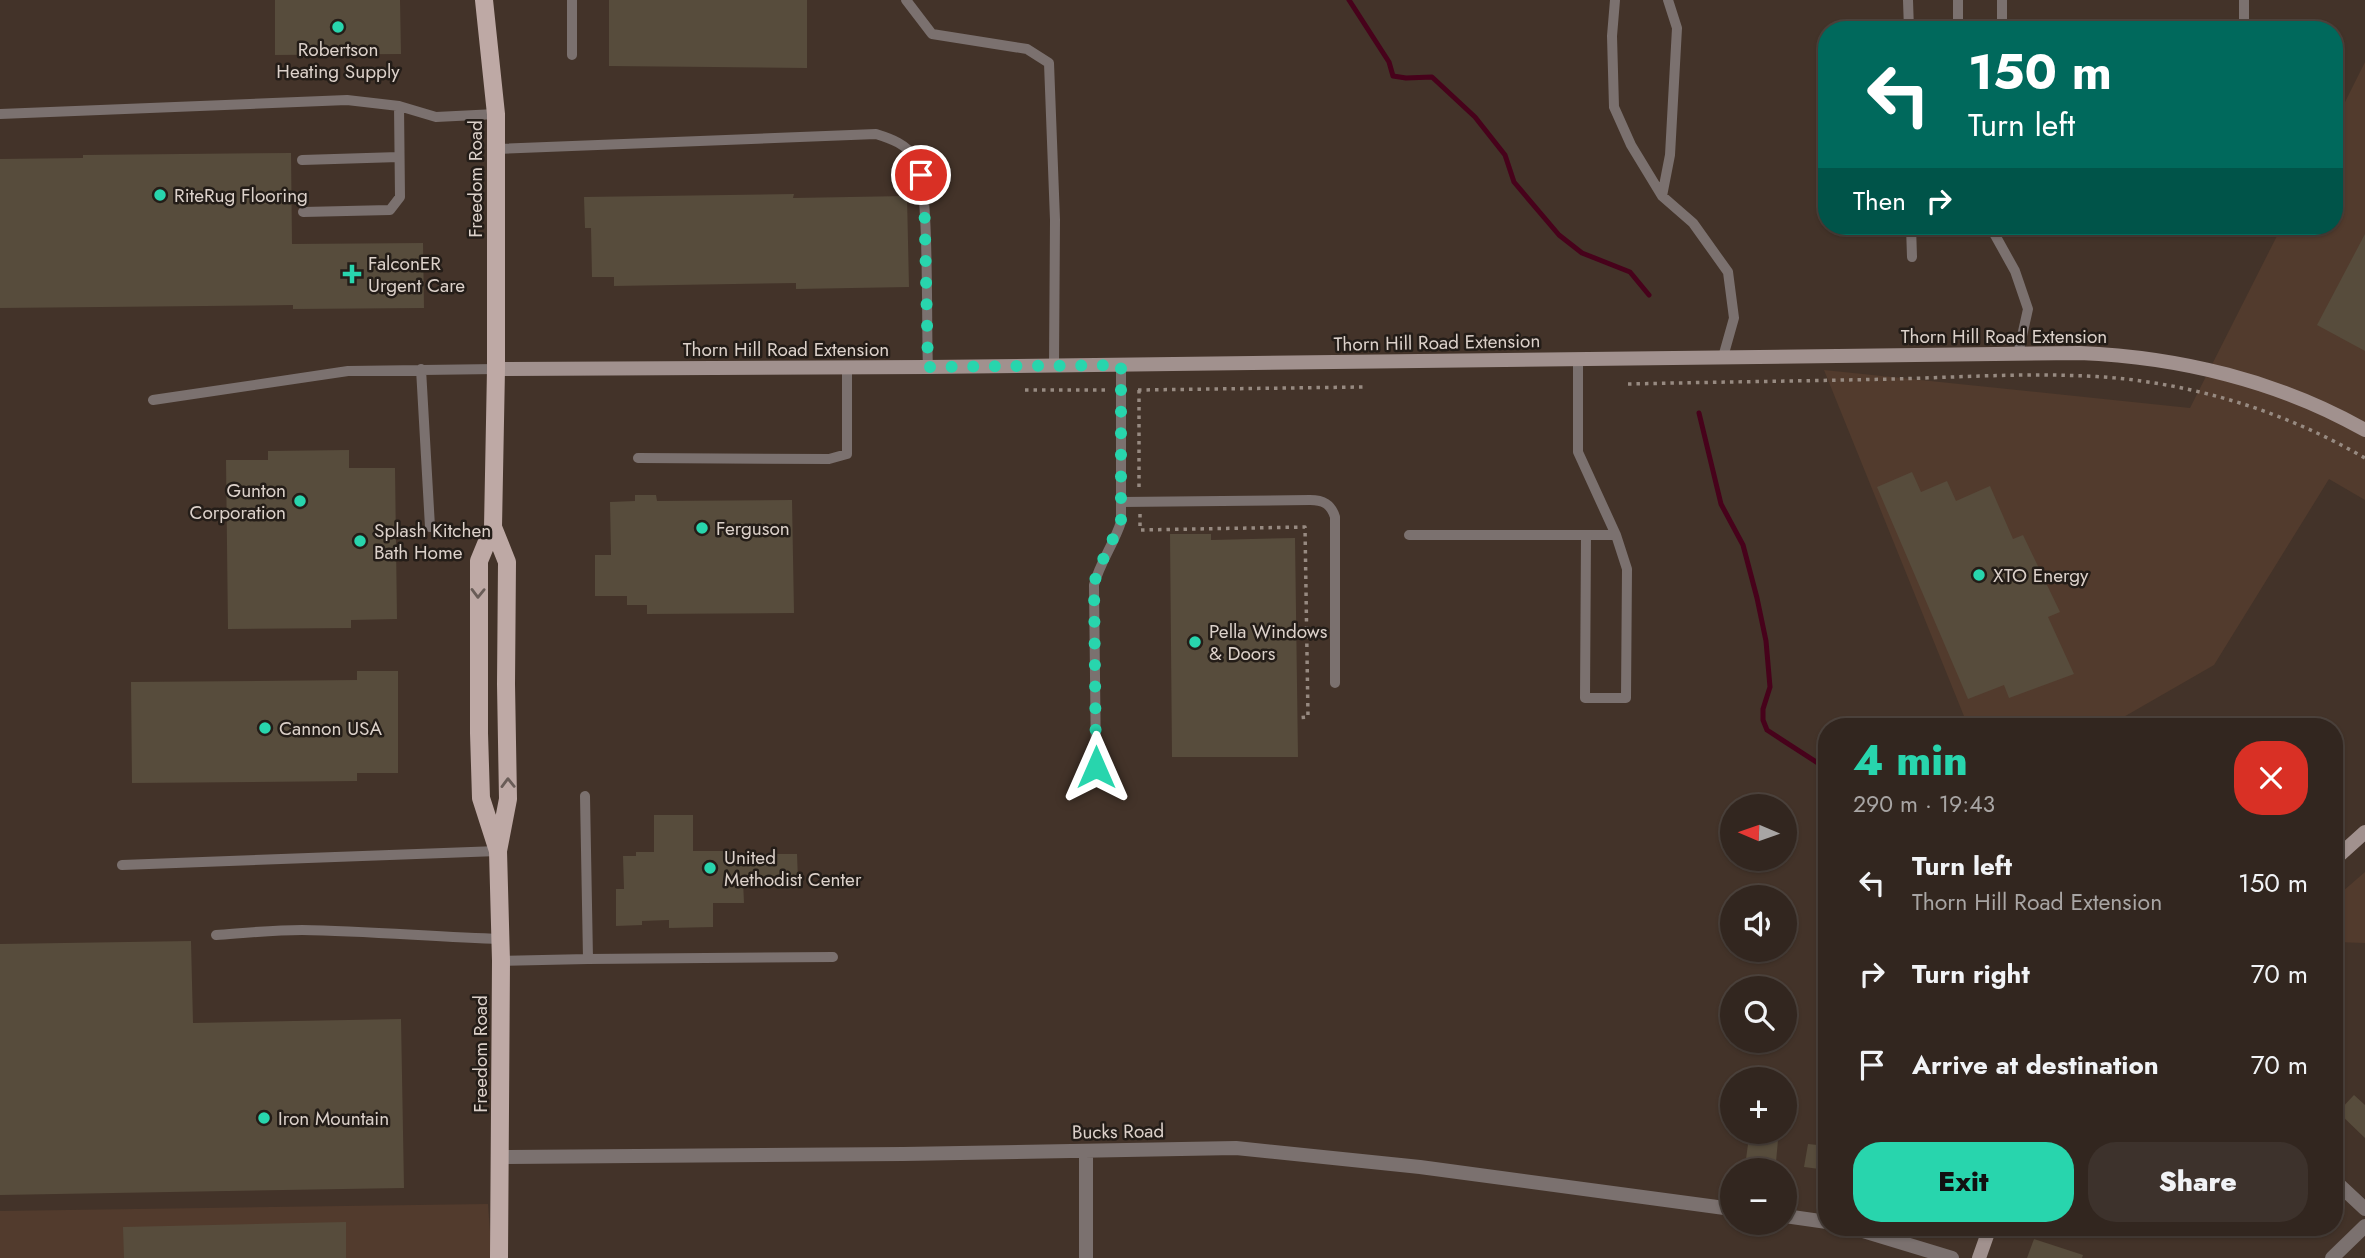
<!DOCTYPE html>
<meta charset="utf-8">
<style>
:root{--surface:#32261f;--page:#3d322c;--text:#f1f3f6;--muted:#a8a5a4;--line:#4d433d;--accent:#28d5ad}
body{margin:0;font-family:Jost,sans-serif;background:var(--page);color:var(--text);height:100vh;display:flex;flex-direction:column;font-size:26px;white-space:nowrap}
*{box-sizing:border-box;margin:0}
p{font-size:23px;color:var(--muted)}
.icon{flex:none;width:38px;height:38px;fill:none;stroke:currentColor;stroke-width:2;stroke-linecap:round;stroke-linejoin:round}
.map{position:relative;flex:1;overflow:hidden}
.sheet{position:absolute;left:1818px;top:718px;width:525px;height:518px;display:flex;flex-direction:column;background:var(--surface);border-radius:28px;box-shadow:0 2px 5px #0004,0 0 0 2px var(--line)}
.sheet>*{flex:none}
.banner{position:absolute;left:1818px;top:21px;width:525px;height:214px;border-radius:28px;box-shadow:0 2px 5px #0004,0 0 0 2px var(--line);background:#00695c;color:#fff;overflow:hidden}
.needle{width:46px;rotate:272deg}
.buttons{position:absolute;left:1720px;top:794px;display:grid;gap:14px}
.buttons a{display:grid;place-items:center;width:77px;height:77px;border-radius:50%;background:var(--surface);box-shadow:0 2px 5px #0004,0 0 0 2px var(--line);font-size:35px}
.pin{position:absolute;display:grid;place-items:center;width:60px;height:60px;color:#fff;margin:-30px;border:4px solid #fff;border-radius:50%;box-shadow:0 2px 7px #0007}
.me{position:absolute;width:77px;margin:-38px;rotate:0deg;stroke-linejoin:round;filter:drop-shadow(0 0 5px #0008)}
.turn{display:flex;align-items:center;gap:24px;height:147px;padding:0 35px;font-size:32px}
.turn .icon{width:91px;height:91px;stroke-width:2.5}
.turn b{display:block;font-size:49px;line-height:60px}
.then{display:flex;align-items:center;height:66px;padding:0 35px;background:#0003;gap:14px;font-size:26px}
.round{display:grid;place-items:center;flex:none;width:74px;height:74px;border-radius:28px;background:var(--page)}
.summary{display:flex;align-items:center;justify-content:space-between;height:119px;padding:0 35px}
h1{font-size:42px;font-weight:800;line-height:52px;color:var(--accent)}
.button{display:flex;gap:14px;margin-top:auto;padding:14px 35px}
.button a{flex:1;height:80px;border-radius:28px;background:var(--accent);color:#111;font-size:28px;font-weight:800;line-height:80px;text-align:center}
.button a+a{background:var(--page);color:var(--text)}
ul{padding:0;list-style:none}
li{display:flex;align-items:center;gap:21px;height:91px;padding:0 35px}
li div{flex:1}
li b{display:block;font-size:26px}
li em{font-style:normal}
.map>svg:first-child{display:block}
</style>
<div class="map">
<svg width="2365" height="1258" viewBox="0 0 2365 1258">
<rect width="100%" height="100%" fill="#433329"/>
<!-- built -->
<path fill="#523b2d" d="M2365,62V500L2329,479L2214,665L2108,726H1968L1824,370L2190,408L2282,226H2334L2335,122Z
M2365,872V943L2335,942V898Z
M488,1204L492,1258H0V1211Z"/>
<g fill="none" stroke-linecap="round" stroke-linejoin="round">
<!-- stream -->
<path stroke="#47021b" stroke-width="5" d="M1349,0L1389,62L1393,76L1406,78L1432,77L1475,117L1505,155L1514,182L1559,235L1582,253L1630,272L1649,295
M1699,413L1721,504L1743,545L1757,598L1766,641L1770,687L1763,709V720L1767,730L1827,769"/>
</g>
<!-- building -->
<path fill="#574c3c" d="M275,0H400L401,54L275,55Z
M609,0H807V68L609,66Z
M291,153L292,244L423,243L424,308L293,309V305L0,308V159L83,158V155Z
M794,194L793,198L907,196L909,287L796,289V283L614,286V277H592L591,228H585L584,197Z
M2365,234V351L2317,325Z
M349,450V468H395L397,619L351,620V628L228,629L226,460H268V451Z
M1912,472L1921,492L1947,481L1956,501L1990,486L2013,539L2023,535L2060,612L2048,617L2074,674L2009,698L2004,685L1968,699L1877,487Z
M635,495H656L657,501L792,500L794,613L647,614V605H627V596H595V555H611L610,502L635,501Z
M1170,534H1211V540L1295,538L1298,757H1172Z
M357,671H398V773H357V781L132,783L131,682L357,680Z
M654,815H693V851H736V854H797L798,880L743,881L744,903H713V927L669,928V920L642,921V925L616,926V889H624L623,856H636V852H654Z
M191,941L193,1023L401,1019L404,1188L0,1195V944Z
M2354,1095L2365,1105V1138L2338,1112Z
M1749,1137L1778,1140L1776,1162L1746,1159Z
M1808,1144L1827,1146V1170L1804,1167Z
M346,1222V1258H124L123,1227Z
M2034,1239L2083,1255L2082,1258H2027Z"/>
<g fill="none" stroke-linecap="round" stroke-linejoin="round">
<!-- path -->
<path stroke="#978a81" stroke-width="3.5" stroke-dasharray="3.5 5" stroke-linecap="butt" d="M1628,384C1716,382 1805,381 1893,379C1970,377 2049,371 2126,379C2212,389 2290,415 2365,458
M1025,390H1109
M1138,390L1363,387
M1139,390V489
M1140,514V530L1305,527L1308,717L1297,718"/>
<!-- lane -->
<path stroke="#7b716f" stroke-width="10" d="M572,0V55
M906,0L932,34L1027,49L1049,63L1055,220L1054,365
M1615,0L1612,36L1614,107L1631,145L1662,196L1693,223L1728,272L1734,318L1723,357
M1908,0L1909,30
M1958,0V30
M2002,0V30
M2244,0V30
M0,114L347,100L399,106L436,117L496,114
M497,149L876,134C892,139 906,144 916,159C930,179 926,333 928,367
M302,160L399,157
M1662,196L1670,155L1677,28L1668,0
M303,212L390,210L400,197L399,106
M1911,226L1912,257
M1990,226L2015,271L2028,309L2018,354
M421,369L430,527
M153,400L348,371L496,369
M638,458L829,459L847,454V367
M1122,502L1310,500C1323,500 1331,504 1335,517V683
M1409,535H1616L1578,452V359
M1586,535L1585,698H1626L1627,569L1616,535
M1096,767L1094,585C1100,562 1114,544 1121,522V365
M585,796L588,959L833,957
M122,865L498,851
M216,935C244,933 273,930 302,930C369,931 435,937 501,939
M501,961L588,959"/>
<!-- street -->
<path stroke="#7b716f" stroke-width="14" d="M1086,1151V1258
M501,1157L903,1154L1236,1148L1420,1167L1732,1209
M2334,1180L2365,1209
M1785,1216L1827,1222
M1850,1227L1952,1258
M2332,1258L2365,1226"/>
<!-- secondary -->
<path stroke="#a1918e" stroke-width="14" d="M496,369L928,367L2080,353C2179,357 2279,381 2365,430
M2334,860L2365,832
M1979,1258L1990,1227"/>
<!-- primary -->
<path stroke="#bea9a5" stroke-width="18" d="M484,0L496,114V369L493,527L479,561V733L481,798L498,851
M493,527L507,562L506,684L508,799L498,851L501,961L499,1258"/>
</g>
<!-- one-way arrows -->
<defs><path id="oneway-chevron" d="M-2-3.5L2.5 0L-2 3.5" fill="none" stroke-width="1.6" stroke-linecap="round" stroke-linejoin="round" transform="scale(1.75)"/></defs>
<g stroke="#695c57">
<use href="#oneway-chevron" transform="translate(478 593) rotate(91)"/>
<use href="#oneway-chevron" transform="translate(508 783) rotate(-91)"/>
</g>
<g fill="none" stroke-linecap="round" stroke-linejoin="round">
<!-- route -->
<path stroke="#28d5ad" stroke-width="12" stroke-dasharray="0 21.6" d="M921,175L924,189L928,367L1121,365V522L1097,572L1094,585L1096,767"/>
</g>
<!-- markers -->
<g fill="#28d5ad" stroke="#241d18" stroke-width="2.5">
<circle cx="338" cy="27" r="7"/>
<circle cx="160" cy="195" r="7"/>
<path d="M348.5 263.5h7v7h7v7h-7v7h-7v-7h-7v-7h7z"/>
<circle cx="300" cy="501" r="7"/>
<circle cx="702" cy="528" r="7"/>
<circle cx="360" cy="541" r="7"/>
<circle cx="1979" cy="575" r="7"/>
<circle cx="1195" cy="642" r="7"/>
<circle cx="265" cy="728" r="7"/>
<circle cx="710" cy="868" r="7"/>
<circle cx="264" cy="1118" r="7"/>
</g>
<g text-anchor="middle" stroke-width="5" stroke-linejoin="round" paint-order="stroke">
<!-- poi labels -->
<g font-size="19" fill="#dcd1ca" stroke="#241d18" text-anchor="start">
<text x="338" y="56" text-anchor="middle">Robertson<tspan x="338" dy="22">Heating Supply</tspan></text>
<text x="174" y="202">RiteRug Flooring</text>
<text x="368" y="270">FalconER<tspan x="368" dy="22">Urgent Care</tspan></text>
<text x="286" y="497" text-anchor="end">Gunton<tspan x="286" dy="22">Corporation</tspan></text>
<text x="716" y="535">Ferguson</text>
<text x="374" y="537">Splash Kitchen<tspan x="374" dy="22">Bath Home</tspan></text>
<text x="1993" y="582">XTO Energy</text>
<text x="1209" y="638">Pella Windows<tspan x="1209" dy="22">&amp; Doors</tspan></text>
<text x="279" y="735">Cannon USA</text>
<text x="724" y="864">United<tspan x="724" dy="22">Methodist Center</tspan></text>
<text x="278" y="1125">Iron Mountain</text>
</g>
<!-- street labels -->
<g font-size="19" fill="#dcd1ca" stroke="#241d18">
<text transform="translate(475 179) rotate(-90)" y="7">Freedom Road</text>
<text x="2004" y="343">Thorn Hill Road Extension</text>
<text transform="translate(1437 342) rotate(-1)" y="7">Thorn Hill Road Extension</text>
<text x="786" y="356">Thorn Hill Road Extension</text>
<text transform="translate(480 1054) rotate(-90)" y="7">Freedom Road</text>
<text transform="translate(1118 1131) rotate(-1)" y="7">Bucks Road</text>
</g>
</g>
</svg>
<div class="buttons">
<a><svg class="needle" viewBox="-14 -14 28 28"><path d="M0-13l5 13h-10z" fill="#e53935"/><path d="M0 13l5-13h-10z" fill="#a8a5a4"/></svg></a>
<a><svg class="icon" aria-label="sound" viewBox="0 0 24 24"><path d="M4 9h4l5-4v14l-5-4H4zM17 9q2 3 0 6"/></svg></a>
<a><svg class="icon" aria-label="search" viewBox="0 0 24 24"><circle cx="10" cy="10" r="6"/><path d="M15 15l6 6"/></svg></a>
<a>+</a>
<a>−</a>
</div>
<div class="pin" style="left:921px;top:175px;background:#d93025"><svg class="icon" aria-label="arrive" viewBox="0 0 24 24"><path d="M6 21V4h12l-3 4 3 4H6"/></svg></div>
<svg class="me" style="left:1096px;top:767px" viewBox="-20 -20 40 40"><path d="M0-17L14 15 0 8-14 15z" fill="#28d5ad" stroke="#fff" stroke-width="4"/></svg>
<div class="banner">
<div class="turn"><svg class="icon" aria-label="left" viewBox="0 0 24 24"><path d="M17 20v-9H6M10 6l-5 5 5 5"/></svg><div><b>150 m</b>Turn left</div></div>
<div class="then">Then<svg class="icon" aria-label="right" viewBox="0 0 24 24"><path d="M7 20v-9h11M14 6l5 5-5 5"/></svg></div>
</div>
<section class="sheet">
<div class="summary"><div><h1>4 min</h1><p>290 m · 19:43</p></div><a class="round" style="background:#d93025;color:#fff"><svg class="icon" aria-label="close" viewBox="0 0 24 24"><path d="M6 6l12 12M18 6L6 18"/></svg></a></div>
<ul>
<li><svg class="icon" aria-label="left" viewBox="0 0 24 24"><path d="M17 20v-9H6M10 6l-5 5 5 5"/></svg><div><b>Turn left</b><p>Thorn Hill Road Extension</p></div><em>150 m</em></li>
<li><svg class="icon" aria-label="right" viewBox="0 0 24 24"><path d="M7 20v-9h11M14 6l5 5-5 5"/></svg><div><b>Turn right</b></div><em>70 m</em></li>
<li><svg class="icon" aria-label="arrive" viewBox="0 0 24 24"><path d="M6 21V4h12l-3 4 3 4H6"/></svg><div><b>Arrive at destination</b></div><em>70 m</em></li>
</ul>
<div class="button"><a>Exit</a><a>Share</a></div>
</section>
</div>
